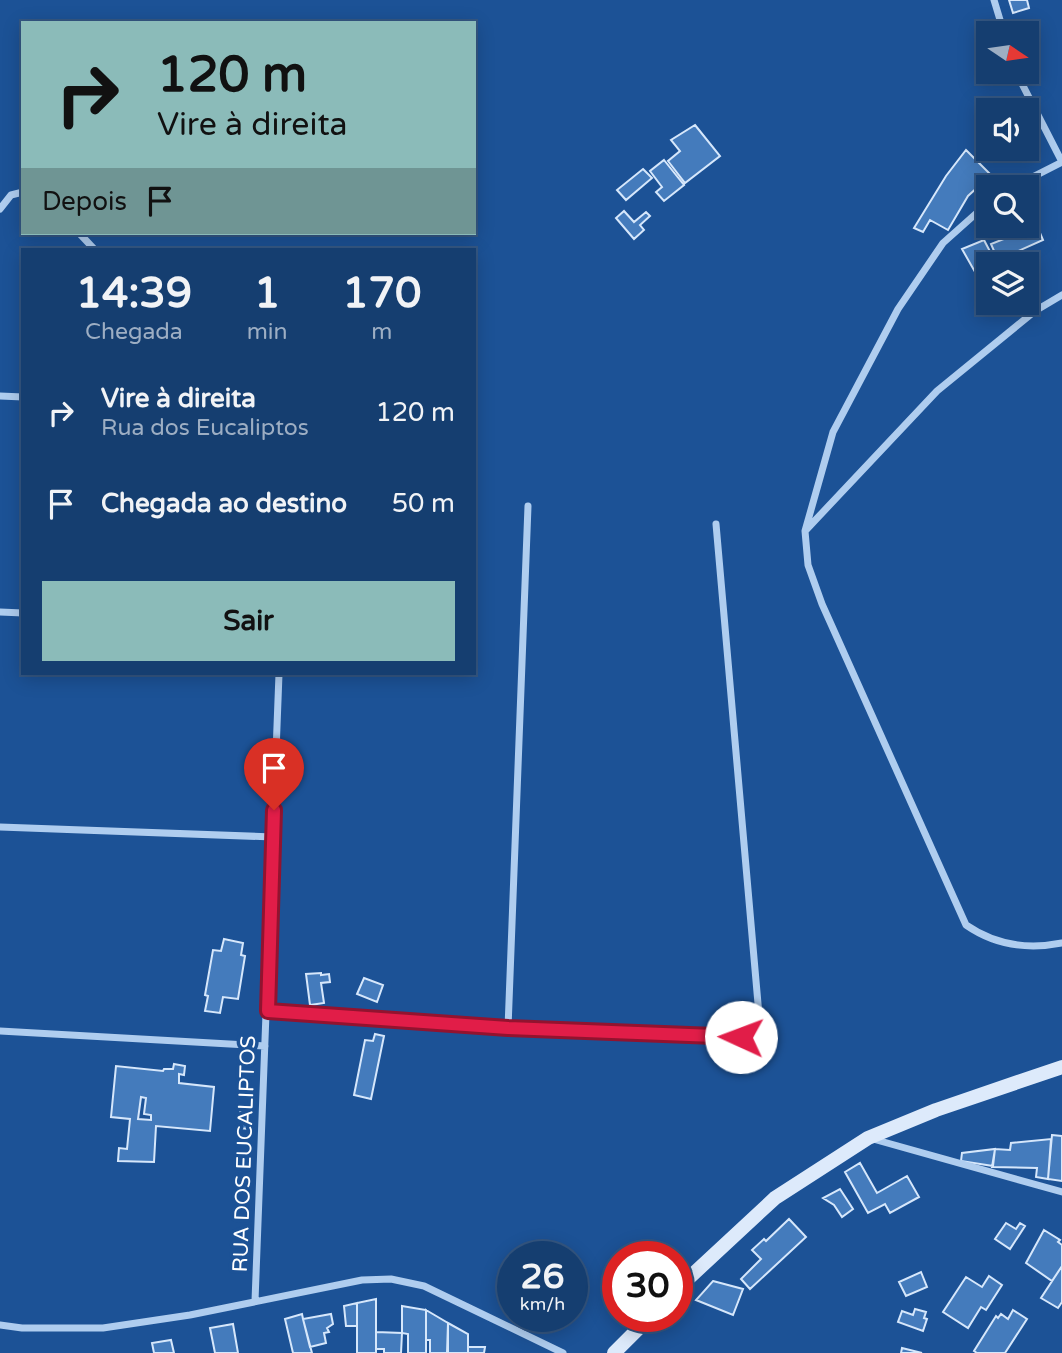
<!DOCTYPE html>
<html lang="pt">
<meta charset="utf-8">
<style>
:root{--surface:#153e70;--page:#224978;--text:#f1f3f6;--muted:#9daec3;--line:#345783;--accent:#8bbbb9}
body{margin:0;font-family:"Varela Round",sans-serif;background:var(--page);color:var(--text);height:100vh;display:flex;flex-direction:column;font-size:26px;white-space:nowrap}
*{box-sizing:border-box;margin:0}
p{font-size:23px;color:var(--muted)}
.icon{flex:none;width:38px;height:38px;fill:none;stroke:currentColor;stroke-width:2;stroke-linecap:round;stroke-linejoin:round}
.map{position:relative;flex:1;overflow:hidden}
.panel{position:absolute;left:21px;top:248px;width:455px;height:427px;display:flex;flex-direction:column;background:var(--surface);border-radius:0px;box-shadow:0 4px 18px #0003,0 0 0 2px var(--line)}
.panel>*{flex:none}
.guide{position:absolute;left:21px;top:21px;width:455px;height:214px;border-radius:0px;box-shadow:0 4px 18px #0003,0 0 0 2px var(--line);background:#8bbbb9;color:#111;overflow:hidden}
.needle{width:46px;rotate:103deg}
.fabs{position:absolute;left:976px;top:21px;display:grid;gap:14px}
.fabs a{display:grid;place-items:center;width:63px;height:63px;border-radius:0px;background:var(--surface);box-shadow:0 4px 18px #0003,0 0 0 2px var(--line);font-size:35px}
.speed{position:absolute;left:497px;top:1241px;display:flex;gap:14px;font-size:35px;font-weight:700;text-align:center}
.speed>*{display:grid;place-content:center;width:91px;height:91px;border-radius:50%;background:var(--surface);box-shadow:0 4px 18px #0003,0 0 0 2px var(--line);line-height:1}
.speed small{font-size:18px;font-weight:400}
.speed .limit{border:10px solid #d22;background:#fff;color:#111}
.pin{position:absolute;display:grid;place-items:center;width:60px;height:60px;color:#fff;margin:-72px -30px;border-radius:50% 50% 50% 0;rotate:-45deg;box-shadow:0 0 7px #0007}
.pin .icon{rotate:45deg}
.me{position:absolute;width:77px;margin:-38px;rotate:272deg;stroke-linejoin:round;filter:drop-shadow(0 0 5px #0008)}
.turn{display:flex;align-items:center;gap:24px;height:147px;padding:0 21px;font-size:32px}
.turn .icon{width:91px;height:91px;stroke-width:2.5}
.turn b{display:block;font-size:49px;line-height:60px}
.then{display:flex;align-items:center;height:66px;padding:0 21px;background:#0003;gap:14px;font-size:26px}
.eta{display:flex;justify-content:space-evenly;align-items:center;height:119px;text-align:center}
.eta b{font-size:42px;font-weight:700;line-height:49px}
.primary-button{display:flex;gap:14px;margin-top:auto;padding:14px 21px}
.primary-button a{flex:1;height:80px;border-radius:0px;background:var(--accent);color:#111;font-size:28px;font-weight:700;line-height:80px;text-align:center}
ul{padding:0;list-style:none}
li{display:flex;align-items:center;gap:21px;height:91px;padding:0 21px}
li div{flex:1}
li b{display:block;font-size:26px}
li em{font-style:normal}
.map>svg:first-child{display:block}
</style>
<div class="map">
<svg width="1062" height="1353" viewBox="0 0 1062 1353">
<rect width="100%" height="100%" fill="#1c5296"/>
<!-- building -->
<path fill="#447bbc" stroke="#d6e7fb" stroke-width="2" fill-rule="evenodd" d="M1009,0H1027L1029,8L1013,13Z
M695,125L720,156L685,183L668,161L680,151L671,140Z
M966,150L991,175L968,196L948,230L930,220L923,232L914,228L946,176Z
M664,160L684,185L664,201L656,192L662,187L650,171Z
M643,169L652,178L626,200L617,190Z
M624,211L634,222L646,212L650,216L640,225L644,230L634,239L616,218Z
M1032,214L1043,240L998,260L991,244L1009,237L1004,227L1027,226V216Z
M984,240L995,261L975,272L962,249Z
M224,939L243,943L241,955L245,956L238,999L223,997L220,1013L205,1011L208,996L205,995L213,950L221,951Z
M321,973V975L329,974L330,982L321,983L324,1003L310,1005L306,974Z
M364,978L383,985L377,1002L357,994Z
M375,1034L384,1036L371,1099L354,1095L365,1040L373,1041Z
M174,1064L185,1066L184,1075L179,1074V1083L214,1087L210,1131L156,1126L154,1162L118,1161L119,1148L127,1149L130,1119L111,1117L116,1066L163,1071L164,1069H173ZM141,1097L146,1098L144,1114L151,1115V1120L138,1119Z
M241,1104L252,1105L250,1129L239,1128Z
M1052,1135L1062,1136V1181L1048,1179Z
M1051,1139L1048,1179L1036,1177L1037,1168L992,1167L995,1149L1010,1150L1011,1143Z
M995,1149L993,1166L961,1161L962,1153Z
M860,1163L877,1193L907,1176L919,1197L890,1213L885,1204L868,1213L845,1172Z
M840,1189L853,1209L842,1217L834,1205L823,1198Z
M789,1219L806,1237L750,1289L741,1279L761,1259L752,1250L764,1239L766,1241Z
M1006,1223L1016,1229L1020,1223L1025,1226L1010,1249L995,1239Z
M1044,1230L1060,1240L1058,1242L1062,1245V1266L1052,1281L1026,1263Z
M1062,1266V1302L1058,1308L1041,1298Z
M921,1272L927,1287L906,1296L899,1282Z
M989,1276L1002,1285L986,1310L981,1307L968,1328L943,1312L966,1277L982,1287Z
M713,1281L743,1289L733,1315L696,1300Z
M376,1299V1353H357V1303Z
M357,1303V1326H346L344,1306Z
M402,1306L426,1310V1353H408V1334L402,1333Z
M915,1309L926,1312L924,1318L927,1319L923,1331L898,1322L902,1311L913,1315Z
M426,1310L448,1323L447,1353H430V1340H426Z
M1013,1310L1027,1319L1005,1353H977L974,1351L996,1316L998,1318L1001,1314L1008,1319Z
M302,1314L303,1319L312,1353H293L285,1319Z
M331,1314L333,1324L327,1328L329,1332L324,1333L326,1343L310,1347L303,1319Z
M448,1323L468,1334V1353H448Z
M233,1324L238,1353H215L210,1328Z
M376,1332L402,1333L401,1353H384V1349H376Z
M171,1340L174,1353H154L152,1343Z
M468,1347H485L484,1353H468Z
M902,1348L922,1353H901Z"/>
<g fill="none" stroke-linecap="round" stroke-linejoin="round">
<!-- street -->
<path stroke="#afcdef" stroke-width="7" d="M994,0L1004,33
M1016,72L1062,162
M1013,187L1062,162
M989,202L943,243L898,309L833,432L805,531L808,565L822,604L966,925C995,945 1027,950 1062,943
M0,209L11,195L23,192
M79,233L95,250
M0,396L23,397
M806,530L937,391L1035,311L1062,295
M0,612L23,613
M0,827L273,837
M268,1011L508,1028L741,1037L753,1028L759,1015L716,524
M508,1028L528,506
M0,1031L265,1046
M873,1139L1062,1192
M255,1301L279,674
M0,1325L22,1328H103L190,1315L362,1280L391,1279L424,1286L563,1353"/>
<!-- secondary -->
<path stroke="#ddeafb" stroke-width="14" d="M677,1289L775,1198L868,1138L936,1110L1062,1067
M614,1353L651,1316"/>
</g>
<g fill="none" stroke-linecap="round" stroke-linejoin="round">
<!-- route casing -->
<g stroke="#92132f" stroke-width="18">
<path id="route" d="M274,810L268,1011L508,1028L741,1037"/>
</g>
<!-- route -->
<use href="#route" stroke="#e11d48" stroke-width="12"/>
</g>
<g text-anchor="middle" stroke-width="7" stroke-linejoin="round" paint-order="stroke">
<!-- street labels -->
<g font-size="21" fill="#fff" stroke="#1c5296">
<text transform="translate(244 1154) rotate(-88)" y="7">RUA DOS EUCALIPTOS</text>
</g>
</g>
</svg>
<div class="fabs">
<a><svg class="needle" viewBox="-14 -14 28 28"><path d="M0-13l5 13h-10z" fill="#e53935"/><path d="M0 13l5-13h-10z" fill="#9daec3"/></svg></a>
<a><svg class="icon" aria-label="sound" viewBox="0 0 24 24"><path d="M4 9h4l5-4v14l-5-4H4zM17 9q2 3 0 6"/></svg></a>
<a><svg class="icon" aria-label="search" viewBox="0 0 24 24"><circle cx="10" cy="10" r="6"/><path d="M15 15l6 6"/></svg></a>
<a><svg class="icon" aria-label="layers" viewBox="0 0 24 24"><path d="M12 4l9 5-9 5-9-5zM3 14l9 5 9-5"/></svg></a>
</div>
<div class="speed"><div>26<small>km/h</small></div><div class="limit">30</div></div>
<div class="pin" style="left:274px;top:810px;background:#d93025"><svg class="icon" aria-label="arrive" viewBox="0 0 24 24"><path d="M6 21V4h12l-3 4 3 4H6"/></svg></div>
<svg class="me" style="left:741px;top:1037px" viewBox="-20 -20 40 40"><circle r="19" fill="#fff"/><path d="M0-13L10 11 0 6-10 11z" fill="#e11d48"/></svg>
<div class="guide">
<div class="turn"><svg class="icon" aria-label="right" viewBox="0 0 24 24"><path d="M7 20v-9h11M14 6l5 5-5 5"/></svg><div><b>120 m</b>Vire à direita</div></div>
<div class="then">Depois<svg class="icon" aria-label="arrive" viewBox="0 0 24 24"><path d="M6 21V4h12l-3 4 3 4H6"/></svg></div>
</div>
<section class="panel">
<div class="eta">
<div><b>14:39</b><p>Chegada</p></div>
<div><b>1</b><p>min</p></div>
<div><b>170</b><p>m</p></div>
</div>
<ul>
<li><svg class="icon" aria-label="right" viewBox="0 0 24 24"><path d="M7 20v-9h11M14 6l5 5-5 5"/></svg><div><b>Vire à direita</b><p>Rua dos Eucaliptos</p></div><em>120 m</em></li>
<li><svg class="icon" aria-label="arrive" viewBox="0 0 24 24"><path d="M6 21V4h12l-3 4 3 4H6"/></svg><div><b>Chegada ao destino</b></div><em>50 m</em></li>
</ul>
<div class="primary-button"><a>Sair</a></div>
</section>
</div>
